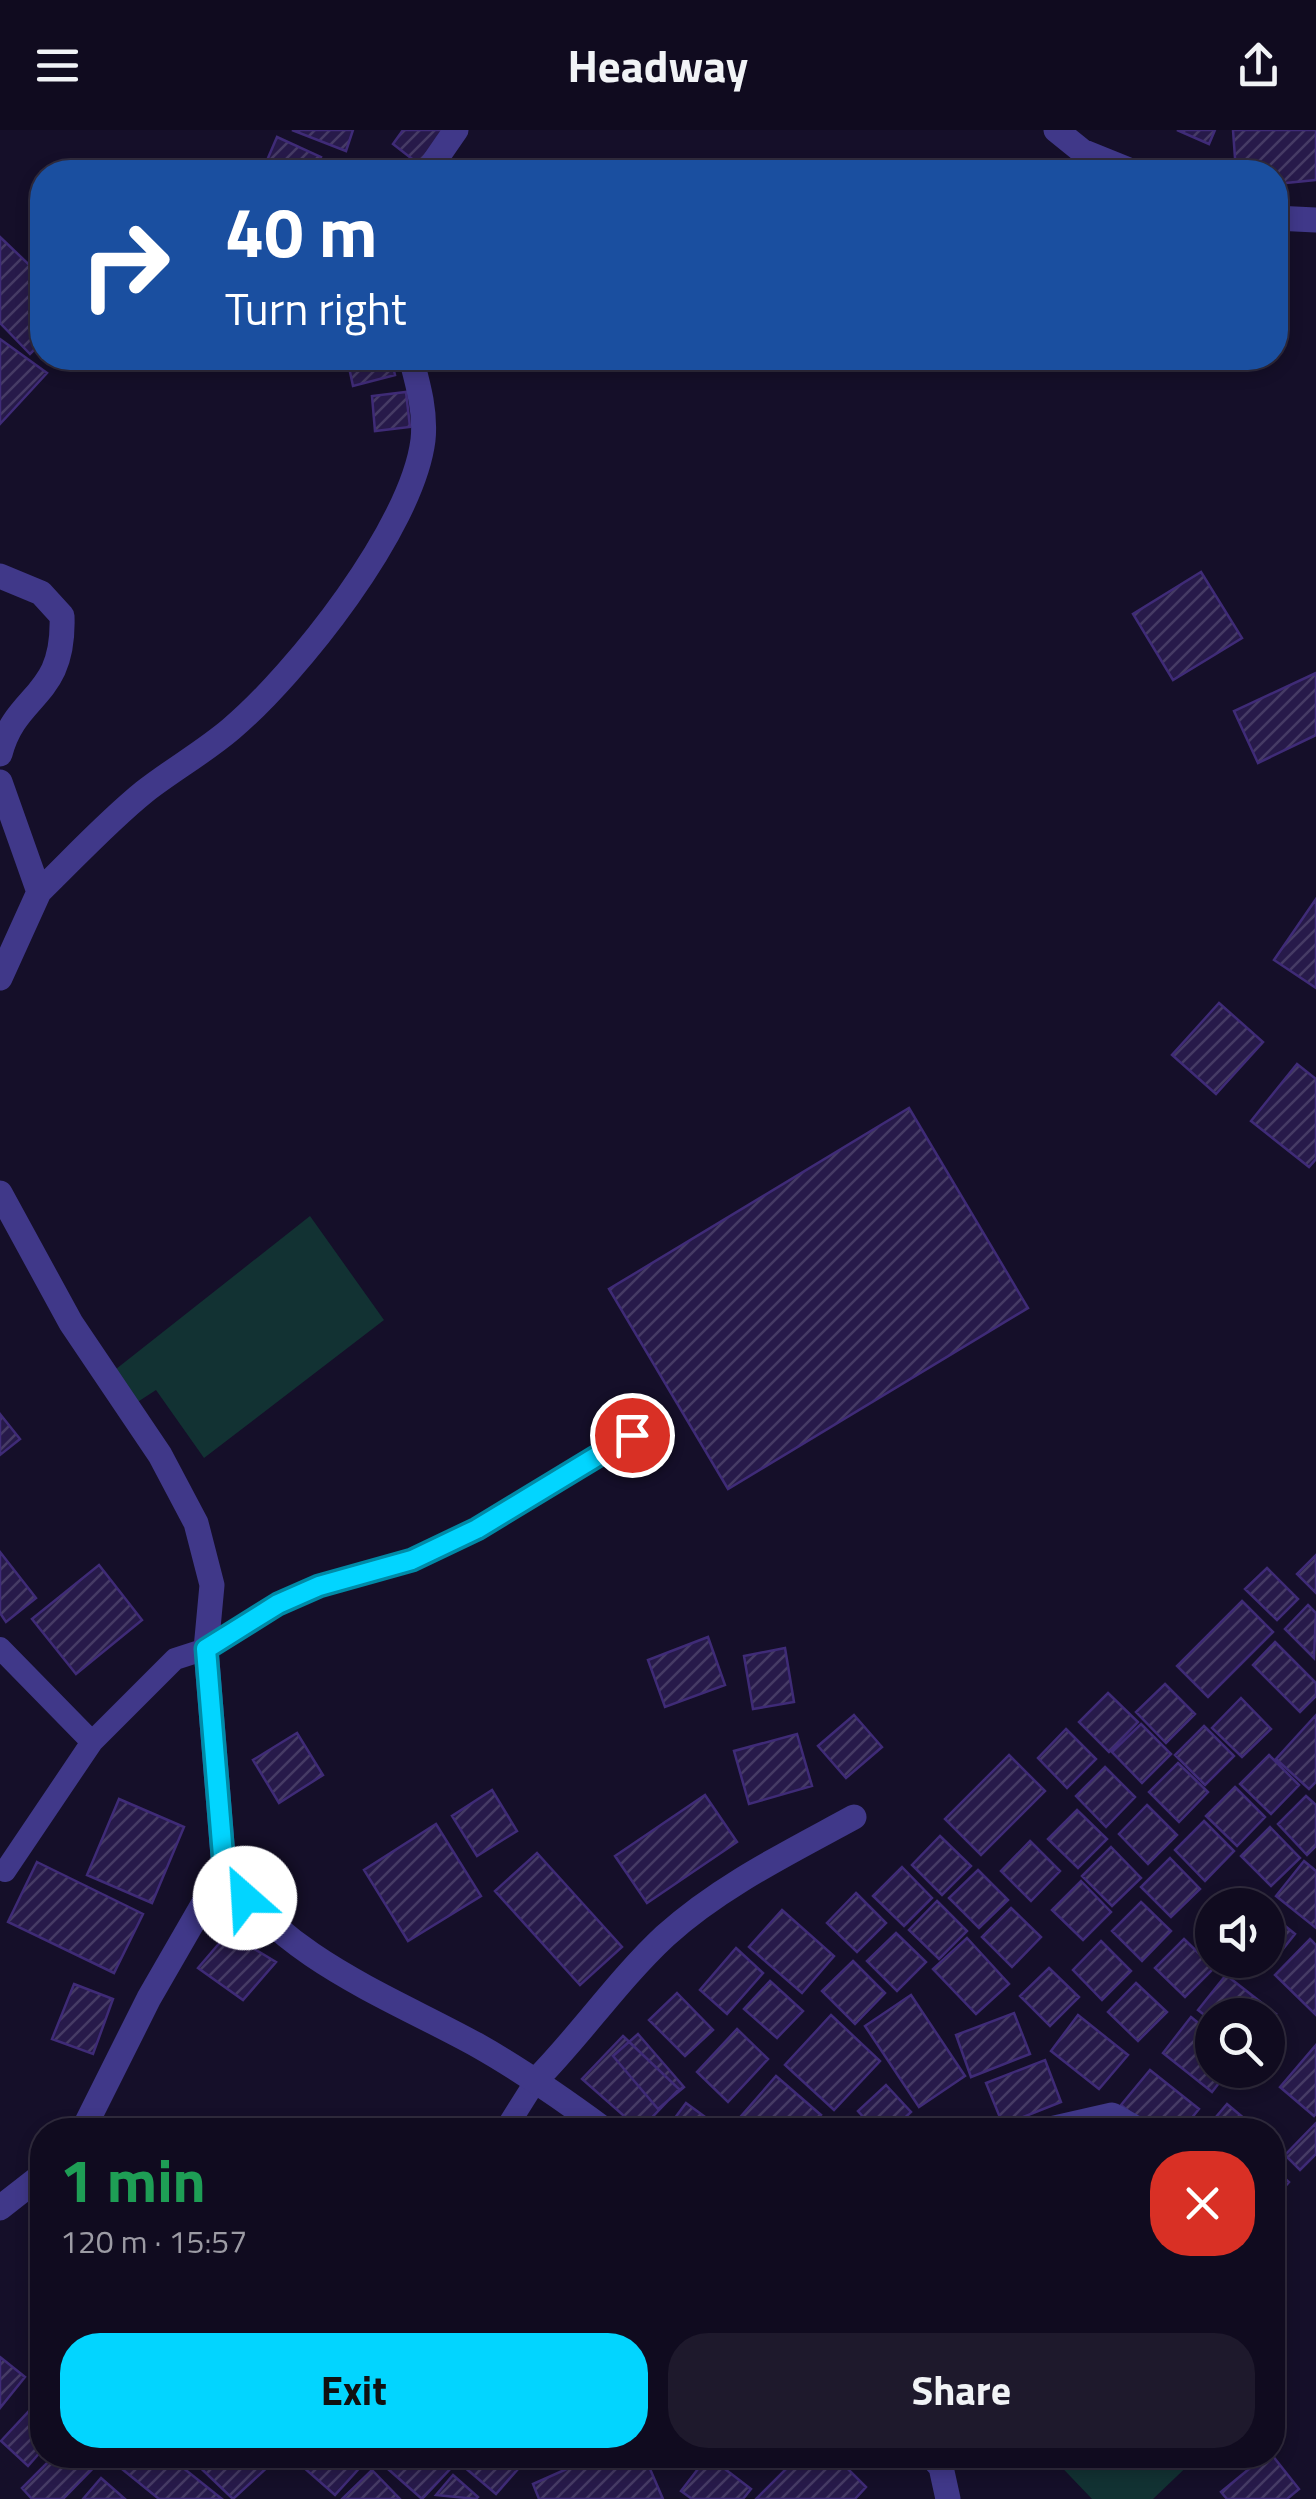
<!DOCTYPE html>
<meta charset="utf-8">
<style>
:root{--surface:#100b1f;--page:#1e192c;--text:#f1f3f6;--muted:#9c9ba4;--line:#302b3d;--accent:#02d5ff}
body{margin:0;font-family:"Titillium Web",sans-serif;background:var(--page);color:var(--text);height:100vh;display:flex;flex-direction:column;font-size:38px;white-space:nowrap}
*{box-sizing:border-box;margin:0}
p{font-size:32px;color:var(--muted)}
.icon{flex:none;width:55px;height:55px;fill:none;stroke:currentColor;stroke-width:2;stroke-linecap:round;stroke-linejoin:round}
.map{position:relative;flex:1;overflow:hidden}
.drawer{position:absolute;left:30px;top:1988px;width:1255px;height:350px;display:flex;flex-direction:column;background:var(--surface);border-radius:40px;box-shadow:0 5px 15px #0003,0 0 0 2px var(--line)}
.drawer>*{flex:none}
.banner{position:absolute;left:30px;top:30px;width:1258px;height:210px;border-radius:40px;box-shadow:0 5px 15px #0003,0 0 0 2px var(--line);background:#1a4fa0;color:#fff;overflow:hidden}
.fabs{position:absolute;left:1195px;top:1758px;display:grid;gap:20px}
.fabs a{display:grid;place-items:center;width:90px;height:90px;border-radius:50%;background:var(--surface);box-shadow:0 5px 15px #0003,0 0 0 2px var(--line);font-size:50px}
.pin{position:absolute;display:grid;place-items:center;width:85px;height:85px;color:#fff;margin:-42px;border:5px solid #fff;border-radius:50%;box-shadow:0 2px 10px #0007}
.me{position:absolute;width:110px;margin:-55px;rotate:334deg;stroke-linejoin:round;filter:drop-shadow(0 0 8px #0008)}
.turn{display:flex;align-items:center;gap:35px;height:210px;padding:0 30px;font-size:45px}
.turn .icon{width:130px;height:130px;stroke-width:2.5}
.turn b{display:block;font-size:70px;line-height:85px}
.round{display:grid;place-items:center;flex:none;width:105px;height:105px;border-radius:40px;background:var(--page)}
.summary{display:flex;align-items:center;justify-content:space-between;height:170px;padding:0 30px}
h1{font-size:60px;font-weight:700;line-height:75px;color:#1e9e55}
.button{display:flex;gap:20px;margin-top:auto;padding:20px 30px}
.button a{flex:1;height:115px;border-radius:40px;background:var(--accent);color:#111;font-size:40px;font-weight:700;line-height:115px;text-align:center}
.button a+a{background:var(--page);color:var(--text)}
header{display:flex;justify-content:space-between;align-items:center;height:130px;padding:0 30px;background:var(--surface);font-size:45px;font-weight:700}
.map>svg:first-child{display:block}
</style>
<header><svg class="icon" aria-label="menu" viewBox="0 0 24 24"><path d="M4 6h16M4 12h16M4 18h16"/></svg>Headway<svg class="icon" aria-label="share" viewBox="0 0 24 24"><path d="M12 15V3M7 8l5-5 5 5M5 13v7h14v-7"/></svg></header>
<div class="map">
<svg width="1316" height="2369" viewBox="0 0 1316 2369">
<defs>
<pattern id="building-hatch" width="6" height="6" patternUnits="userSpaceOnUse" patternTransform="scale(2.5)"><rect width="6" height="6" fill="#271a4a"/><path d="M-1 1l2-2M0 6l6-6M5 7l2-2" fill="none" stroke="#463b65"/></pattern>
</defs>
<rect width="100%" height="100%" fill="#150f29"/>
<!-- green -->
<path fill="#123233" d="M310,1086L384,1190L204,1328L156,1260L136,1273L111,1243Z
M1050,2325H1199L1153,2369H1092Z"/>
<!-- building -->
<path fill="url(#building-hatch)" stroke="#3f2b77" stroke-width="2.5" d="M292,0H353L346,21Z
M403,0H454L425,39L393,14Z
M1177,0H1215L1209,14Z
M1233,0H1316V50L1275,54V42H1236Z
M277,7L321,27L314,42H282L265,35Z
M0,107L42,147V212L30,224L0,193Z
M0,209L47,243L0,294Z
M347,228H391L395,245L353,256Z
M406,262L410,297L375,301L372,266Z
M1201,442L1242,508L1173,550L1133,484Z
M1316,543V605L1258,633L1234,581Z
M1316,769V858L1274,830Z
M1219,873L1263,912L1216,964L1172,925Z
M1297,934L1316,949V1029L1309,1037L1251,991Z
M909,978L1028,1178L728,1359L609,1159Z
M0,1284L20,1309L0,1325Z
M0,1422L36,1468L6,1492L0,1483Z
M1316,1425V1463L1297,1444Z
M99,1435L142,1490L76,1544L32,1489Z
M1267,1438L1298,1469L1277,1490L1245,1459Z
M1242,1471L1273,1502L1208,1567L1177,1536Z
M1308,1475L1316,1483L1314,1528L1285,1499Z
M708,1507L725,1555L665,1577L648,1530Z
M1275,1512L1316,1553V1566L1300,1582L1253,1535Z
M785,1518L794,1572L753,1579L744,1526Z
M1165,1554L1195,1584L1166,1613L1136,1582Z
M1108,1563L1138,1592L1109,1622L1079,1592Z
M1241,1568L1271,1599L1242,1627L1212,1598Z
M854,1585L882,1617L846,1648L818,1616Z
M1316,1585V1652L1309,1659L1276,1629Z
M1141,1594L1171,1624L1142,1653L1112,1622Z
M1204,1596L1234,1626L1205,1655L1175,1625Z
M1066,1599L1096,1629L1067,1658L1038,1628Z
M297,1603L323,1645L279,1673L253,1630Z
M797,1604L812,1656L749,1674L734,1621Z
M1009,1625L1045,1661L981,1725L945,1689Z
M1269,1625L1299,1655L1271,1684L1240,1654Z
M1178,1633L1208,1662L1179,1692L1149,1662Z
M1105,1637L1135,1667L1106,1697L1076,1666Z
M1235,1657L1265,1687L1237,1716L1206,1686Z
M492,1660L517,1701L477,1726L452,1686Z
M705,1665L737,1712L647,1773L615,1726Z
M1306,1666L1316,1675V1716L1307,1725L1278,1694Z
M119,1669L184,1697L152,1773L87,1745Z
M1147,1675L1177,1705L1148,1734L1119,1704Z
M1077,1680L1107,1709L1078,1738L1048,1709Z
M1204,1691L1234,1721L1205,1751L1175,1720Z
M436,1694L481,1766L408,1811L364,1740Z
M1270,1697L1300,1728L1271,1756L1241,1726Z
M940,1706L971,1736L942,1765L912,1735Z
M1030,1711L1060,1741L1031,1771L1001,1741Z
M1111,1717L1141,1748L1112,1776L1082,1746Z
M537,1723L622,1817L580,1855L495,1761Z
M1170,1728L1200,1759L1171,1787L1141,1757Z
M1304,1731L1316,1741V1798L1276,1766Z
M37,1732L143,1784L114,1843L8,1792Z
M902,1737L932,1768L904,1796L873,1766Z
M978,1740L1008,1770L979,1798L949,1768Z
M1081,1751L1111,1782L1083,1810L1052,1780Z
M856,1763L886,1793L857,1822L827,1793Z
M937,1771L967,1801L939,1829L909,1800Z
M1141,1772L1171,1801L1142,1831L1112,1801Z
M1011,1778L1041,1807L1012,1837L982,1807Z
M782,1780L834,1826L802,1863L749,1817Z
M1268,1782L1295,1804L1267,1839L1255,1830H1268Z
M228,1803L276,1832L243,1870L198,1838Z
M896,1803L926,1832L897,1861L867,1831Z
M967,1808L1009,1854L976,1884L933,1839Z
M1184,1809L1214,1838L1185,1867L1155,1838Z
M1310,1809L1316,1815V1885L1275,1845Z
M1101,1811L1131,1841L1102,1870L1073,1840Z
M736,1818L763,1843L727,1884L700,1860Z
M853,1831L885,1863L855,1894L822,1861Z
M1049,1838L1079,1867L1050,1896L1020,1866Z
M1226,1845L1276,1884L1268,1894V1885H1212V1891L1198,1880Z
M770,1851L803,1881L777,1908L744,1879Z
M1136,1853L1167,1882L1138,1911L1108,1882Z
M74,1854L113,1869L93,1924L52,1909Z
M677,1863L713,1900L685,1926L649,1890Z
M911,1865L965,1946L919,1977L865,1896Z
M1014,1883L1030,1924L971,1947L956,1905Z
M831,1885L880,1931L834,1980L785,1935Z
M1078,1885L1128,1925L1099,1959L1051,1921Z
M1191,1887L1212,1904V1940H1229L1212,1962L1163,1923Z
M737,1899L768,1929L728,1972L697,1942Z
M638,1904L684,1957L658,1979L613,1926Z
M623,1906L679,1959L640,2000L582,1949Z
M1316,1915V1984L1314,1986L1280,1957Z
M1045,1930L1061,1972L1003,1995L986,1953Z
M1150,1940L1199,1979L1182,2000H1152L1121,1975Z
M776,1946L821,1985L808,2000H744L736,1992Z
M886,1955L911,1982L892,2000H875L858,1981Z
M686,1973L723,2000H666Z
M1227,1974L1258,2000H1205Z
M1316,1993V2024L1300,2040L1285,2025Z
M1272,2037L1289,2052L1272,2071Z
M0,2227L25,2247L0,2278Z
M42,2267V2320L28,2336L1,2311Z
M55,2325H106L63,2369H32L22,2358Z
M133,2325H167L222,2369H159L122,2339Z
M187,2325H261L271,2334L233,2369Z
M314,2325H353L363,2334L335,2365L303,2337Z
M399,2325H435L451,2338L422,2369L388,2339Z
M472,2325H500L517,2340L496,2364L463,2336Z
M598,2325H644L663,2369H539L533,2354Z
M800,2325H834L866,2357L855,2369H756Z
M1266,2325H1272L1299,2359L1287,2369H1227L1221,2362Z
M708,2326L751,2359L743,2369H692L681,2361Z
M372,2340L400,2369H342Z
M453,2345L478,2367L476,2369L436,2365Z
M101,2348L125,2369H83Z"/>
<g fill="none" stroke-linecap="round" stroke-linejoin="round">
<!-- service -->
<path stroke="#403889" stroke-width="22" d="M0,1518L92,1612
M5,1741L92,1612L175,1529L206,1519L278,1474L319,1456L412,1430L477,1399L632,1305
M505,2000L537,1949"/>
<!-- minor -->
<path stroke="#403889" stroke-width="25" d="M1056,0L1082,21L1134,42
M427,42L456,0
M1275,88L1316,90
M0,446L41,463L62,486C65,569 16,562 0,624
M0,652L39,762L0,848
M39,762C73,729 107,692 144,662C172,640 204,622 231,599C297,543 412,398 423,310C426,282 418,254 411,228
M0,1063L71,1193L160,1325L196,1393L212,1455L206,1519L224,1738C282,1828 388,1866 477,1915C523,1941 563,1969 605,2000
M537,1949C582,1903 618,1850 665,1806C720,1756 790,1722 854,1687
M83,2000L149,1868L224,1738
M1046,2000L1112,1985L1139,2000
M0,2078L42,2045
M930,2325L941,2337L948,2369"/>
</g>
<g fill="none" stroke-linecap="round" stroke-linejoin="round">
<!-- route casing -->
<g stroke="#018aa6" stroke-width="25">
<path id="route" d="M245,1768L224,1738L206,1519L278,1474L319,1456L412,1430L477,1399L632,1305"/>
</g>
<!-- route -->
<use href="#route" stroke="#02d5ff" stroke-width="18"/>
</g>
</svg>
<div class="fabs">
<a><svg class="icon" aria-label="sound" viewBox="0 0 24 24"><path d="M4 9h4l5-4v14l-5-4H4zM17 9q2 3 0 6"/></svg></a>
<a><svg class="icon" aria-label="search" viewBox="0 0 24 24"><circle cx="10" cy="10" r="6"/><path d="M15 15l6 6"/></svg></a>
</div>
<div class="pin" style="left:632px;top:1305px;background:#d93025"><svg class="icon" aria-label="arrive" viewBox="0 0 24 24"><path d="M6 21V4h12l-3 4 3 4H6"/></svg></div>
<svg class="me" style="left:245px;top:1768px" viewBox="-20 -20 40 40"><circle r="19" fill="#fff"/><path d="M0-13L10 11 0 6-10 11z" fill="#02d5ff"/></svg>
<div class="banner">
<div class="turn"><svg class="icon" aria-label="right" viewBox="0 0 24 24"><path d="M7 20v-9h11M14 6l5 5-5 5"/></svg><div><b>40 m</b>Turn right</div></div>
</div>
<section class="drawer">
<div class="summary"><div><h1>1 min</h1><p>120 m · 15:57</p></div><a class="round" style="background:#d93025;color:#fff"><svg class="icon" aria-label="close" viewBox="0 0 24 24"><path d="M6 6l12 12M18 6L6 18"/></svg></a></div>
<div class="button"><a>Exit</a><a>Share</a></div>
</section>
</div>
